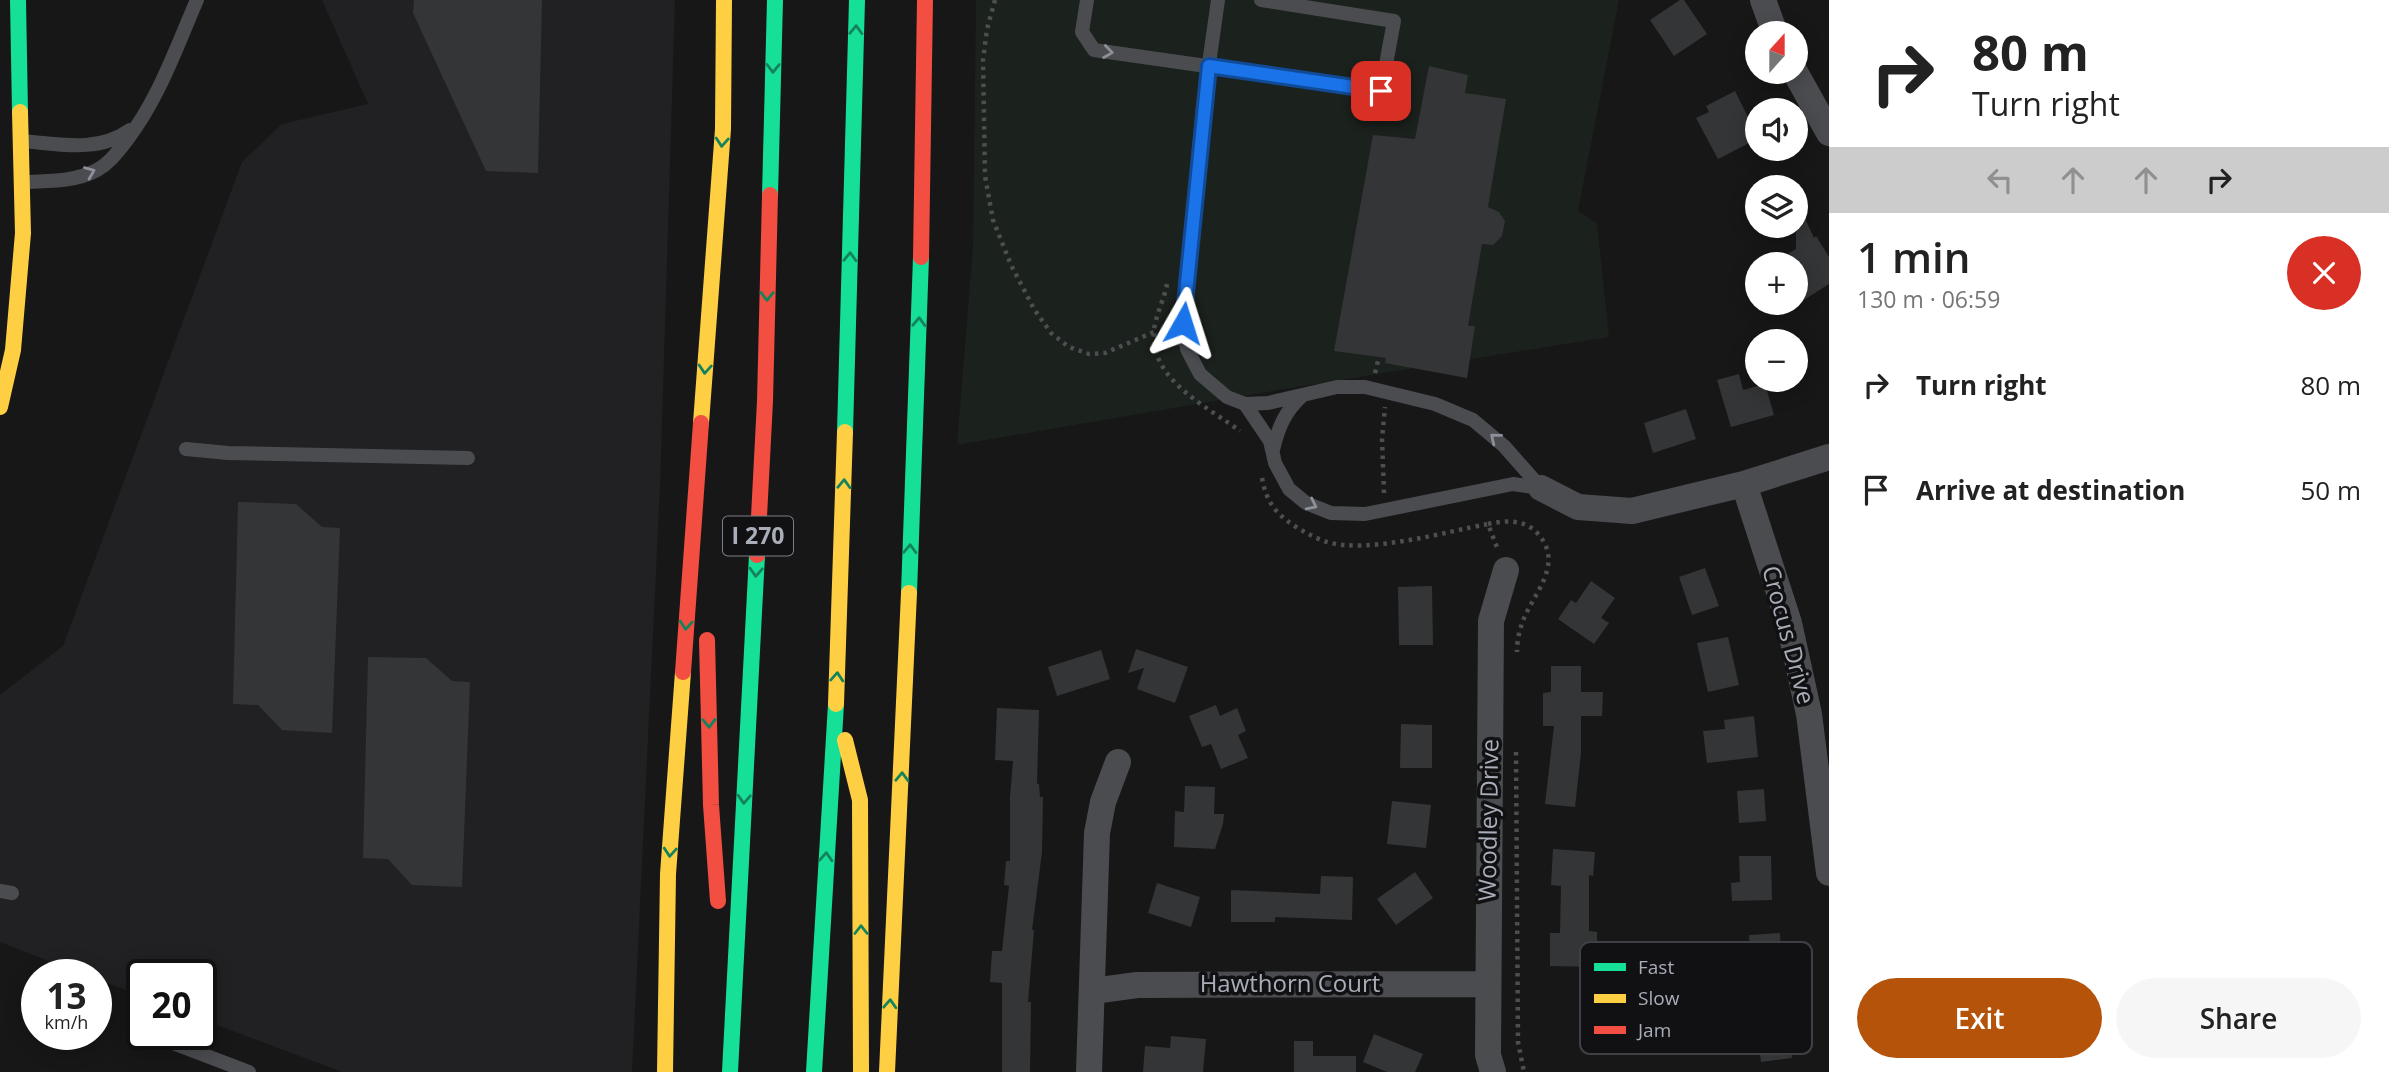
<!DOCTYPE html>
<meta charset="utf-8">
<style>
:root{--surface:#fff;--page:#f6f6f6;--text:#222;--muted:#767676;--accent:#b45309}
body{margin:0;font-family:"Open Sans",sans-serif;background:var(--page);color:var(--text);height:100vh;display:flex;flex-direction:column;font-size:26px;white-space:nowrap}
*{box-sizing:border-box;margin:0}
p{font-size:23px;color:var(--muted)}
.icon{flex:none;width:38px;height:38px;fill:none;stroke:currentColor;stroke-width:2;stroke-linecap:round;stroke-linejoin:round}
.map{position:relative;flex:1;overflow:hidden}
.side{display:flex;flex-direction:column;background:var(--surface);width:560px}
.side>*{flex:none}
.top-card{background:#fff;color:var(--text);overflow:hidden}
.needle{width:46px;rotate:21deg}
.buttons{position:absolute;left:1745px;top:21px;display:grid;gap:14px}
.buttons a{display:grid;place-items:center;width:63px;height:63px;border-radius:50%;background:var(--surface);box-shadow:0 4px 18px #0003;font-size:35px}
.speed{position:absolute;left:21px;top:959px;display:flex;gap:14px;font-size:35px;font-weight:700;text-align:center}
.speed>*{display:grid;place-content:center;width:91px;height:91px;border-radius:50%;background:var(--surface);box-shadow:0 4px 18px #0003;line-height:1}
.speed small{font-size:18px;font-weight:400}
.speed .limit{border:4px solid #111;border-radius:10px;background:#fff;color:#111}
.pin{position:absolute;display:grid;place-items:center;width:60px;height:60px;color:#fff;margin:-30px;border-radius:14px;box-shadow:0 4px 10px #0006}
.me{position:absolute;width:77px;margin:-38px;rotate:6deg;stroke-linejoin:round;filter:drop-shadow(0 0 5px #0008)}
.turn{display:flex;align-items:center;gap:24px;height:147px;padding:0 28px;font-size:32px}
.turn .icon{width:91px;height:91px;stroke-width:2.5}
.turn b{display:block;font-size:49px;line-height:60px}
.lanes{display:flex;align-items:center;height:66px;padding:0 28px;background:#0003;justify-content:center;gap:35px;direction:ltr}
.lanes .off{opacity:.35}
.round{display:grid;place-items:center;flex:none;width:74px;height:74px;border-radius:37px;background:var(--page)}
.head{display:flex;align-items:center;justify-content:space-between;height:119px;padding:0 28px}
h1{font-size:42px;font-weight:600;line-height:52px}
.primary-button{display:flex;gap:14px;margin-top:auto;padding:14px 28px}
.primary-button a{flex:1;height:80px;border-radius:42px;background:var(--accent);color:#fff;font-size:28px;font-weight:600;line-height:80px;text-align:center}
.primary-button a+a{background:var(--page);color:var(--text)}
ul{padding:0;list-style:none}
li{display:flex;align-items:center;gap:21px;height:105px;padding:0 28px}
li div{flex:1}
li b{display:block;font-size:26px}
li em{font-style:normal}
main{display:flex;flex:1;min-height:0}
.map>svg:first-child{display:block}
</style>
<main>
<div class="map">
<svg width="1829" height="1072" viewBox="0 0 1829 1072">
<rect width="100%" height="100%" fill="#171717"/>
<!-- built -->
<path fill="#212124" d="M322,0H675L660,487L632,1072H342L201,1019V975H142V996L96,979V975H85L0,942V695L63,646L242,162L282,124L368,104Z"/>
<!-- green -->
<path fill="#1b211c" d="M976,0H1619L1578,211L1597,223L1609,337L1285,389L957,445L973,246Z"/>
<!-- building -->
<path fill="#343537" d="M414,0H542L538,173L486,171L413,13Z
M1680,0H1684L1707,34L1674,56L1650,20Z
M1429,66L1468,75L1465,93L1506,99L1488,207L1499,212L1505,221L1502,236L1493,245L1482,244L1468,326H1475L1467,378L1385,363L1386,358L1334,351L1373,135L1415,139Z
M1735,91L1757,135V139L1718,159L1696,118L1709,112L1706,106Z
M1796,199L1814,238L1816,236L1829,257V284L1796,305V262L1789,253L1796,249Z
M1739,374L1743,390L1765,384L1774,415L1731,427L1717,380Z
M1686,409L1696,439L1653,453L1644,423Z
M238,502L296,504L322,527L340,528L332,733L282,730L258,705L233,704Z
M1705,568L1719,606L1692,615L1679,577Z
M1591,581L1615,598L1601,618L1609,623L1594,644L1558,619L1571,600L1576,603Z
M1432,586L1433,645H1399L1398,587Z
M1728,637L1739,685L1708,692L1697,643Z
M1136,649L1188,667L1175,703L1137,689L1144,668L1128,673Z
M1101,650L1110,679L1057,696L1048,667Z
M368,657L426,658L452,681L470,682L462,887L412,885L388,859L363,858Z
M1551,666H1581V692H1603L1602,716H1581V753L1575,807L1545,804L1554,726H1543V693L1551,692Z
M1216,705L1220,716L1237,708L1246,731L1238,735L1248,758L1221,769L1211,744L1202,747L1189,716Z
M997,708L1039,710L1037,784H1039L1040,797H1043L1042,852L1032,930H1034L1028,1002H1031L1030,1072H1002V983L990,982L992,951H1002L1009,886L1004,885L1006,861H1010V797L1013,761L995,760Z
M1754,716L1758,757L1707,763L1703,731L1725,729L1724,720Z
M1401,724L1432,725V768H1400Z
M1185,786L1215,787L1214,814H1224L1223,824L1215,849L1174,847L1175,811L1184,812Z
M1764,789L1766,821L1739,823L1737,791Z
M1392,801L1431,805L1426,848L1387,844Z
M1553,849L1595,852L1593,876L1589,875V931L1597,932V967L1550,966V933H1560L1561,886L1551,885Z
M1739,856H1771L1772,900L1732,901L1731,883L1740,882Z
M1415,872L1433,898L1396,925L1377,899Z
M1321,876L1353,877L1352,920L1275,917V922H1231V890L1320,894Z
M1157,883L1200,897L1191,927L1148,913Z
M1780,933L1782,972L1751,974L1749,935Z
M1786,1013L1792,1058L1761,1062L1755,1017Z
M1374,1034L1423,1054L1415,1072H1387L1363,1062Z
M1171,1036L1206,1039L1203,1072H1143L1145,1046L1170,1048Z
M1294,1041H1313V1056H1356V1072H1294Z"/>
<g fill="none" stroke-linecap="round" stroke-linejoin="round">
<!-- path -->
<path stroke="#4d4e52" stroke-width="4.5" stroke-dasharray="3.5 5" stroke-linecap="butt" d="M995,0L987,29L983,60L985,176L993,220L1011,265L1034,309L1051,333L1069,347L1089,354L1105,353L1154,332
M1167,284C1164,300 1155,316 1154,332C1150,380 1208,407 1240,431
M1375,373L1379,357
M1262,478C1266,500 1274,512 1293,525C1304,532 1315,538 1327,542C1368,554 1445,532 1488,524L1498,550
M1384,493L1382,439L1385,407
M1488,524C1506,520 1526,519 1539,535C1566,568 1528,597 1520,630C1518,637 1517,645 1517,652
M1516,752L1518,1042L1524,1072"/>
<!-- lane -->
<path stroke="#4b4c50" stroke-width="14" d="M1087,0L1082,32L1094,50L1381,91L1394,21L1261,0
M1218,0L1203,106L1183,323L1187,349L1200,374L1227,397L1245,404L1268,403L1337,387H1365L1435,404L1473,420L1504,446L1541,488
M23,141C59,144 98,153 130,130
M23,182C47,181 75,182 97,170C110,163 118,151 127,140C159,98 176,48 197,0
M1245,404L1270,441L1275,463L1289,489L1306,503L1331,513L1365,514L1513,484L1541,488
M186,449L228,453L468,458
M1273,450C1278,428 1285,411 1302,396
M0,891L12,893
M149,1034L249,1072"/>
<!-- street -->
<path stroke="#4b4c50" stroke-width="26" d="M1763,0L1775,33
M1795,72L1829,133
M1744,484L1789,623L1809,714L1829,873
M1541,488L1578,507L1632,511L1744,484L1829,457
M1093,991L1137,985L1488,984
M1089,1072L1097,833L1103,802L1118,762
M1493,1072L1488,1055L1491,621L1506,570"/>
<!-- fast -->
<path stroke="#16e098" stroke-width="16" d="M18,0L20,112
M770,195L775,0
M845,432L857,0
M909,593L921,257
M730,1072L757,555
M814,1072L836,704"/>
<!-- slow -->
<path stroke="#ffcf43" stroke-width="16" d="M0,407L13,350L23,233L20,112
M701,423L723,129L724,0
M836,704L845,432
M845,740L860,800L861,1072
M665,1072L668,874L683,672
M887,1072L909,593"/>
<!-- jam -->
<path stroke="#f24e42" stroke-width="16" d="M921,257L925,0
M757,555L765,401L770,195
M707,640L711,805L718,901
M683,672L701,423"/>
</g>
<!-- one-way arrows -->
<defs><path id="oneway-chevron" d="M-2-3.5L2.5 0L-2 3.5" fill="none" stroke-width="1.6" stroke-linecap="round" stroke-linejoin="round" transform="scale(1.75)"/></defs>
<g stroke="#14835c">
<use href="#oneway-chevron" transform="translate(856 30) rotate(-88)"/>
<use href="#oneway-chevron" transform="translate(773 68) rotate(91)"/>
<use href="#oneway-chevron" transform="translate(722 142) rotate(94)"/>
<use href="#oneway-chevron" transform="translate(850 257) rotate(-88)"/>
<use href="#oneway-chevron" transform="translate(767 296) rotate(91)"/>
<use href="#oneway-chevron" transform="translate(919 322) rotate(-88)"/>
<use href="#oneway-chevron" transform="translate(705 369) rotate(94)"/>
<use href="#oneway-chevron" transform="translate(844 484) rotate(-88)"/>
<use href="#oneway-chevron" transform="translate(910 549) rotate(-88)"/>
<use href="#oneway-chevron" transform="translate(756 572) rotate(93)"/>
<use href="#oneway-chevron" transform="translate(686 625) rotate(94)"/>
<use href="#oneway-chevron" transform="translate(837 677) rotate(-86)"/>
<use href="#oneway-chevron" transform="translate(709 723) rotate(89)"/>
<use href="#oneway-chevron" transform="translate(902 777) rotate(-88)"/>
<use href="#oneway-chevron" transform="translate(744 799) rotate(93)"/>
<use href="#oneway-chevron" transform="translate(670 852) rotate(94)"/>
<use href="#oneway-chevron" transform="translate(826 857) rotate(-87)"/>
<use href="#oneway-chevron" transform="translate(861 930) rotate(-90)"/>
<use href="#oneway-chevron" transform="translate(890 1004) rotate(-87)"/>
</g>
<g stroke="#8c9099">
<use href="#oneway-chevron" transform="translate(1108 52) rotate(8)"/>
<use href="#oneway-chevron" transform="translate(90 172) rotate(-22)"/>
<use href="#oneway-chevron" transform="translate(1495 438) rotate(-141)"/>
<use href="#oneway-chevron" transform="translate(1312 505) rotate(26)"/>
</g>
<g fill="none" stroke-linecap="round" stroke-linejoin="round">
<!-- route casing -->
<g stroke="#114b97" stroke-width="18">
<path id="route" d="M1183,323L1209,66L1381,91"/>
</g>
<!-- route -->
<use href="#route" stroke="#1a73e8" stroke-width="12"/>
</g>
<g text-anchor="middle" stroke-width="7" stroke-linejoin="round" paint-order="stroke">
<!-- shield labels -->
<rect fill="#111113" stroke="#7b7e86" stroke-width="2" x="723" y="516.5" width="70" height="39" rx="5"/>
<g font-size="23" font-weight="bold" fill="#a8adb8">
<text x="758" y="544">I 270</text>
</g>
<!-- street labels -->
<g font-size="24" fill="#a8adb8" stroke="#111113">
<text transform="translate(1788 635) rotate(75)" y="8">Crocus Drive</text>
<text transform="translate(1489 820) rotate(-89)" y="8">Woodley Drive</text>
<text x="1290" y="992">Hawthorn Court</text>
</g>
</g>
<!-- legend -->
<rect x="1580" y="942" width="232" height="112" rx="10" fill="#111113" stroke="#3e4045" stroke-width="2"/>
<rect x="1594" y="963" width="32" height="8" fill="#16e098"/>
<rect x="1594" y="994" width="32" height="9" fill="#ffcf43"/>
<rect x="1594" y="1026" width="32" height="8" fill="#f24e42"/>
<g font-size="19" fill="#a8adb8">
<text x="1638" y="974">Fast</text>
<text x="1638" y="1005">Slow</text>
<text x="1638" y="1037">Jam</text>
</g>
</svg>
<div class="buttons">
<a><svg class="needle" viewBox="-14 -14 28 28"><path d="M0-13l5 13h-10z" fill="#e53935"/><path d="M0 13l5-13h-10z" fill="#767676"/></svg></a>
<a><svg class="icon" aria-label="sound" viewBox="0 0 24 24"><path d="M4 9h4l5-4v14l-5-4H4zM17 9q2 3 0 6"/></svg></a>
<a><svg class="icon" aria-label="layers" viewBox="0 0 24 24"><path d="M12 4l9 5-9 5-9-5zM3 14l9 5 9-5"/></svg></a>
<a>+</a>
<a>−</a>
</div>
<div class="speed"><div>13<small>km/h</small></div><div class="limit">20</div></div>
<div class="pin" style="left:1381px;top:91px;background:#d93025"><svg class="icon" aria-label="arrive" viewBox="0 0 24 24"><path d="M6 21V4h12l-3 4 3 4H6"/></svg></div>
<svg class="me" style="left:1183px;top:323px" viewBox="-20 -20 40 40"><path d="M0-17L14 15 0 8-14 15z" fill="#1a73e8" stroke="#fff" stroke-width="4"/></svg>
</div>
<section class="side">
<div class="top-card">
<div class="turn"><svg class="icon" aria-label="right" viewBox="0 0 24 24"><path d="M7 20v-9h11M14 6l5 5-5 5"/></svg><div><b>80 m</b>Turn right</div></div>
<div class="lanes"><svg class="icon off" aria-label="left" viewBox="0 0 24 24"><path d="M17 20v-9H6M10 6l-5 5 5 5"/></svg><svg class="icon off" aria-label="ahead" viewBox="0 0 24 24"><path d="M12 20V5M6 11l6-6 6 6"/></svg><svg class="icon off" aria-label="ahead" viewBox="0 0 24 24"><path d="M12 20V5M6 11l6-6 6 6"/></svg><svg class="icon" aria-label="right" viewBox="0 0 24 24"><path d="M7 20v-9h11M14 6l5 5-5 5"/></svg></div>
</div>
<div class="head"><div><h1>1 min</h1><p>130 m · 06:59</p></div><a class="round" style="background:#d93025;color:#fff"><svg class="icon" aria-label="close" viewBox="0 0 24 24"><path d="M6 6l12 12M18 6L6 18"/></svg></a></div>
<ul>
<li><svg class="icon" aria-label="right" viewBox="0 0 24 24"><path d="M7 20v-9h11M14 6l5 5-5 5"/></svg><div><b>Turn right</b></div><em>80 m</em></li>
<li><svg class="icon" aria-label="arrive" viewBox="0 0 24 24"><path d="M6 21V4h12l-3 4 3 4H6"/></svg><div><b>Arrive at destination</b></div><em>50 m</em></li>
</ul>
<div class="primary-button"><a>Exit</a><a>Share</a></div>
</section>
</main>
